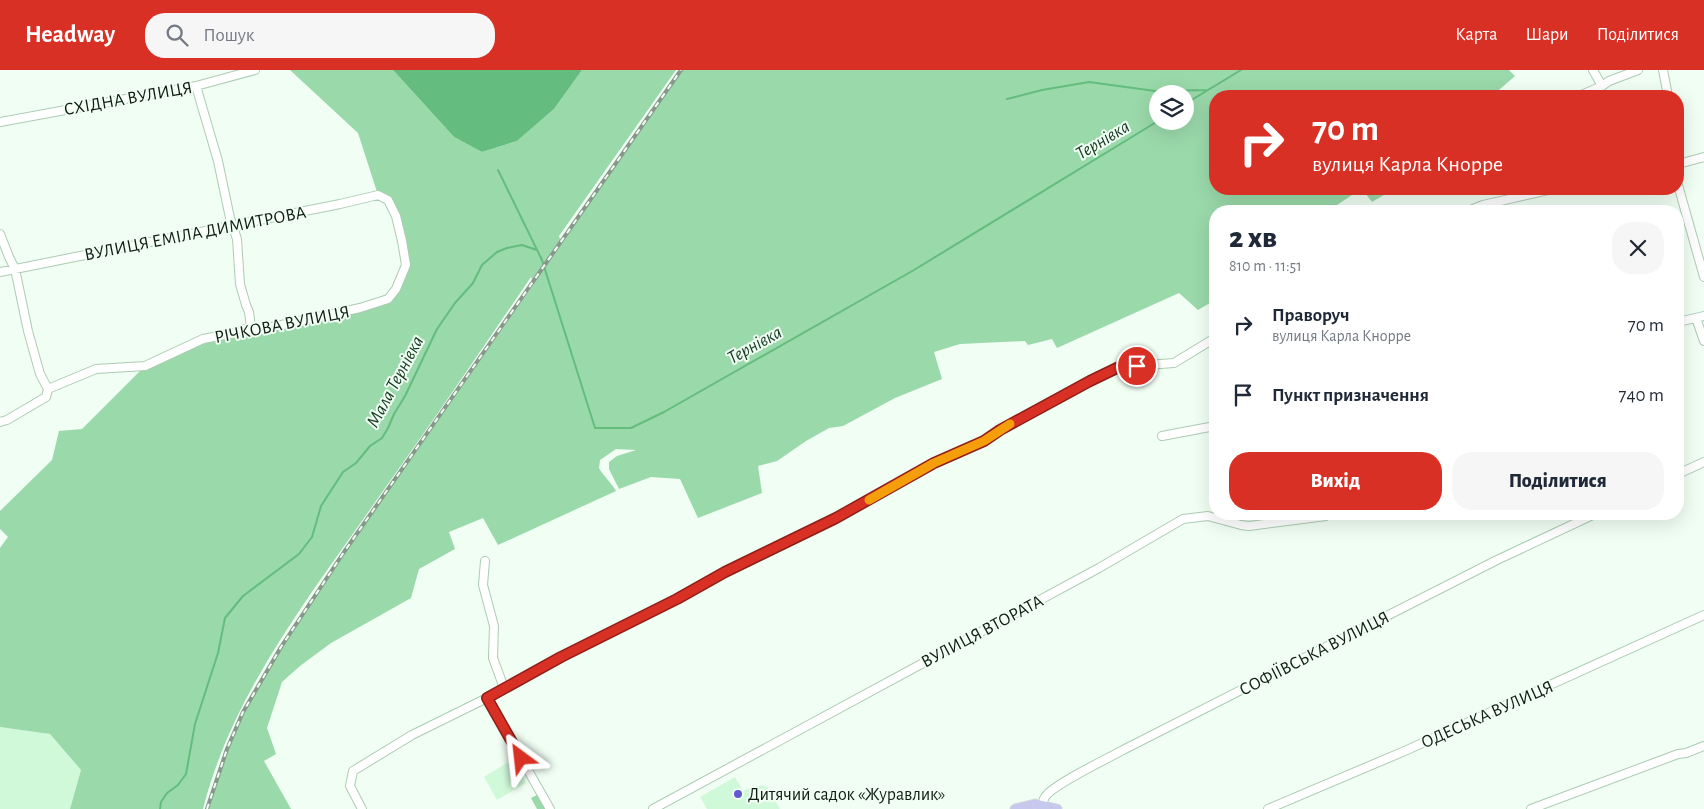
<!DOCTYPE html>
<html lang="uk">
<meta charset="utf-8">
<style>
:root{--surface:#fff;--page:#f6f6f7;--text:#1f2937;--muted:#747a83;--accent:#d93025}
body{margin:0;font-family:"Alegreya Sans",sans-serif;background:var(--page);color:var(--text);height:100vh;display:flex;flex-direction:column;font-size:19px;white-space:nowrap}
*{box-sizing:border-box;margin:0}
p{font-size:16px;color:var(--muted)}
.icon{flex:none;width:28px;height:28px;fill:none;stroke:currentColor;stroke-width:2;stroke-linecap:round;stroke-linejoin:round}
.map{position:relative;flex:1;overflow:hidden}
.panel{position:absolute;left:1209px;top:135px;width:475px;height:315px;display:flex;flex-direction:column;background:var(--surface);border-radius:20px;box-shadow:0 5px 20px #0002}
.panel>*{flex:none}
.hud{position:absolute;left:1209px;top:20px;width:475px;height:105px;border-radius:20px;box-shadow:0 5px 20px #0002;background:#d93025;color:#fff;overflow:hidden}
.buttons{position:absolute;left:1149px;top:15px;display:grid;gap:10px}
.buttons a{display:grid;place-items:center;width:45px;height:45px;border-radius:50%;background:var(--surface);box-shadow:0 5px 20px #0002;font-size:25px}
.pin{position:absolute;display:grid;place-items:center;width:42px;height:42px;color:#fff;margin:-21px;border:2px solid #fff;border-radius:50%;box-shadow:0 1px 5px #0007}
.me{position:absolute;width:55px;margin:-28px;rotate:330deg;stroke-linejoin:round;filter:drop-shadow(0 0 4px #0008)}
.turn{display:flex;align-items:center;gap:18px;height:105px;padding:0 20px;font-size:22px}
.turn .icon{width:65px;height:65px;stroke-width:2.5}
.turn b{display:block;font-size:35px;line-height:42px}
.round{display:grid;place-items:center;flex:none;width:52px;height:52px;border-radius:20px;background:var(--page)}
.overview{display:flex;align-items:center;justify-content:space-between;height:85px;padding:0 20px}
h1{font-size:30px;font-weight:800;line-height:38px}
.cta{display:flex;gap:10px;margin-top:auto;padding:10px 20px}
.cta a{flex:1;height:58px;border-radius:20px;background:var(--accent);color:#fff;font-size:20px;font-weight:800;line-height:58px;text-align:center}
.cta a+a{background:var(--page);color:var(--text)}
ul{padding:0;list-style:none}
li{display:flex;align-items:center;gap:15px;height:70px;padding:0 20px}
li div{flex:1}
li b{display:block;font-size:19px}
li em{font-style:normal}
header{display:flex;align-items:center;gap:30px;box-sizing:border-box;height:70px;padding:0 25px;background:var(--accent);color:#fff}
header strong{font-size:24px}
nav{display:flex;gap:28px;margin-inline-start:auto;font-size:18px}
.search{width:350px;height:45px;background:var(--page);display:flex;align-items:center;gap:12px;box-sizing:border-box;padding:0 18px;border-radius:20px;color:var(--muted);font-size:19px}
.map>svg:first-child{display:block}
</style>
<header>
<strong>Headway</strong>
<div class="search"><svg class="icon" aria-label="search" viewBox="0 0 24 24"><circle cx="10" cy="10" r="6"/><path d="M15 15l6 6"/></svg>Пошук</div>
<nav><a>Карта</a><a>Шари</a><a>Поділитися</a></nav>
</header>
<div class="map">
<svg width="1704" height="739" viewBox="0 0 1704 739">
<rect width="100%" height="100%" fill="#f0fef3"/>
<!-- built -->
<path fill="#d0f9da" d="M0,657L50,664L81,700L70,739H0Z
M512,690L526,713L497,730L484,707Z
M735,707L743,721L749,718L751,720L761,715L767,717L780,739H707L700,727Z"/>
<!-- green -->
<path fill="#9ad9aa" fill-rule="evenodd" d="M290,0H393L454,67L482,82L517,71L554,39L582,0H676L559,166L561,172L682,0H1509L1515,6L1492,26H1215V119H1361L1328,141H1215V230L1198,240L1179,223L1057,278L1052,269L1028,275L1025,271L960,274L934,282L942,309L895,328L843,356L829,358L806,371L777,391L758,396L762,423L698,448L680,409L651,407L619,419L609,399V392L617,386L636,380L616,379L600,390L599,398C604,407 611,412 616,421L498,475L483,448L449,462L455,479L419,499L411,528L331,573L300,596L282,612L267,658L276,684L264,691L291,739H209L228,679L243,642L281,577L345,482L534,214L531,207C480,282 429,357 376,431C309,527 232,624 203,739H70L81,700L50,664L0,657V478L8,467L0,459V441L52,390L59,361L82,359L145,296L188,277L250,259L377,236L404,207L398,145L378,125L358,63ZM1158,24H1185V51H1158Z
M1362,119H1394L1372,132Z
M537,725L538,726L545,739H537L531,728Z"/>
<!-- water -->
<path fill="#64bc7f" d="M393,0H582L554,39L517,71L482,82L454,67Z"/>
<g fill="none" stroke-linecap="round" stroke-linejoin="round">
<!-- stream -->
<path stroke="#64bc7f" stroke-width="2" d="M1007,29L1042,20L1089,12L1155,21L1208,20
M1185,34L1241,0
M498,100L542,190L595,358H631L664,342L914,200L1158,51
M160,739L161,732L167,723L178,715L186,704L195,654L218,583L225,548L243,526L299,484L312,467L321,436L343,402L356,393L370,376L382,368L388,358L394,344L405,326L437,259L455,233L473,213L482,195L497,182L507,178L522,175L537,180"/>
<!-- minor casing -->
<g stroke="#acccb3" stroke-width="10">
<path id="minor" d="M1593,0L1602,16
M1663,0L1668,26
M196,16L218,91L230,148L237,169L240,214L246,235L249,242L251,257
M1579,26L1602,16L1609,11L1638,0
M0,52L196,16L255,0
M1678,74L1679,84L1678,97
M1678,94L1704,87
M1678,115L1704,207
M1468,141L1483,135L1553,119
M0,164L9,187L15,199L28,261L40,304L48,319
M0,202L340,134L378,125L388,130L396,146L402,171L406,195L396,219L388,229L360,238L263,259L251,257L234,263L203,269L145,296L96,299L48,319L46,327L7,350L0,352
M1696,248L1704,271
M1678,252L1704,246
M1162,366L1215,356
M1678,404L1704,392
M485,491L483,515L494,556L493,588L504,618
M487,628L550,739
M1042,735C1043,733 1043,730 1045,727C1052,715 1107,689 1123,680L1497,490L1595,444
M362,739L350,716L353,701L412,665L487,628L561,587L677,529L725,502L836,448L934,393L984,371L1000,360L1090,311L1119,297L1174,293L1215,268
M653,739L1099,498L1183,449L1208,446L1241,455L1249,456L1326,446
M1268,739L1407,680L1704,545
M1531,739L1678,684L1686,683L1704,676"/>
</g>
<!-- major casing -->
<g stroke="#d9dbd9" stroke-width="11">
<path id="major" d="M1015,739L1035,734L1057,739"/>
</g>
<!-- minor -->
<use href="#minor" stroke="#fff" stroke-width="8"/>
<!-- major -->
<use href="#major" stroke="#c6c8ee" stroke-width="9"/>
<!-- rail casing -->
<g stroke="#88968b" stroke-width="4">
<path id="rail" d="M207,739L227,679L243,642L281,577L344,482L681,0"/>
</g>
<!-- rail -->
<use href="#rail" stroke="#f0fef3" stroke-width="2" stroke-dasharray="5.5" stroke-linecap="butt"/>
</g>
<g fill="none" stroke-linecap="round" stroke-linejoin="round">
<!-- route casing -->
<g stroke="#8d1f18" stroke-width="12">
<path id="route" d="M521,688L487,628L561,587L677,529L725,502L836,448L934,393L984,371L1000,360L1090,311L1119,297L1137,296"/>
</g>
<!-- route -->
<use href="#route" stroke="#d93025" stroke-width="9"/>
<!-- slow -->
<path stroke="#f59e0b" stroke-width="9" d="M869,430L934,393L984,371L1010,354"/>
</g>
<!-- markers -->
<circle fill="#625ad3" stroke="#f0fef3" stroke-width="2" cx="738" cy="724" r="5"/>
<g text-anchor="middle" stroke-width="4" stroke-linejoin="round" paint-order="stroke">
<!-- street labels -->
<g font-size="18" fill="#111d14" stroke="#f0fef3">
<text transform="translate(128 28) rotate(-10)" y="6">СХІДНА ВУЛИЦЯ</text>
<text transform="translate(195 163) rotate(-11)" y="6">ВУЛИЦЯ ЕМІЛА ДИМИТРОВА</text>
<text transform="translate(282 254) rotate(-11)" y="6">РІЧКОВА ВУЛИЦЯ</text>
<text transform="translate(982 561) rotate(-28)" y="6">ВУЛИЦЯ ВТОРАТА</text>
<text transform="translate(1314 583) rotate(-27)" y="6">СОФІЇВСЬКА ВУЛИЦЯ</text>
<text transform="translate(1487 644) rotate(-24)" y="6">ОДЕСЬКА ВУЛИЦЯ</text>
</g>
<!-- poi labels -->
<g font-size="18" fill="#111d14" stroke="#f0fef3" text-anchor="start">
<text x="748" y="730">Дитячий садок «Журавлик»</text>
</g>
<!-- water labels -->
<g font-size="19" font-style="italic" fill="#153a21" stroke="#f0fef3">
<text transform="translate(1102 69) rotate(-31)" y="7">Тернівка</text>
<text transform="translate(754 274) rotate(-29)" y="7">Тернівка</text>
<text transform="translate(394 311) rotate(-62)" y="7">Мала Тернівка</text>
</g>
</g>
</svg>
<div class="buttons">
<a><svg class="icon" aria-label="layers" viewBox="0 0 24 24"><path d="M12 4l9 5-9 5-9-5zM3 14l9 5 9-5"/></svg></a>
</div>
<div class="pin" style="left:1137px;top:296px;background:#d93025"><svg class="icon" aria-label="arrive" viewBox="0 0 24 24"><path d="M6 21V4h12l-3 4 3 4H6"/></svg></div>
<svg class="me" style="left:521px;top:688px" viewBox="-20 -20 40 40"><path d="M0-17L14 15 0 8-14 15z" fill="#d93025" stroke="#fff" stroke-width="4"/></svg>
<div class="hud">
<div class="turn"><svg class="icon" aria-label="right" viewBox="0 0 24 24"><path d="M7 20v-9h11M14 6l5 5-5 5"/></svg><div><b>70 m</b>вулиця Карла Кнорре</div></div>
</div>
<section class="panel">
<div class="overview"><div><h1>2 хв</h1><p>810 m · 11:51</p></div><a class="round"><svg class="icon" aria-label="close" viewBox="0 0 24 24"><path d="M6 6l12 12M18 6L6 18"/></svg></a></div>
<ul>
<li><svg class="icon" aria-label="right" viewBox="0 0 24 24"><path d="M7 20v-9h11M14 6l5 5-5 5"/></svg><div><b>Праворуч</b><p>вулиця Карла Кнорре</p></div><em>70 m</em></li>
<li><svg class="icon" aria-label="arrive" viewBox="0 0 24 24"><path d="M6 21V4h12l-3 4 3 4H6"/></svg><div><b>Пункт призначення</b></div><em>740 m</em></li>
</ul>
<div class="cta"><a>Вихід</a><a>Поділитися</a></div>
</section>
</div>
